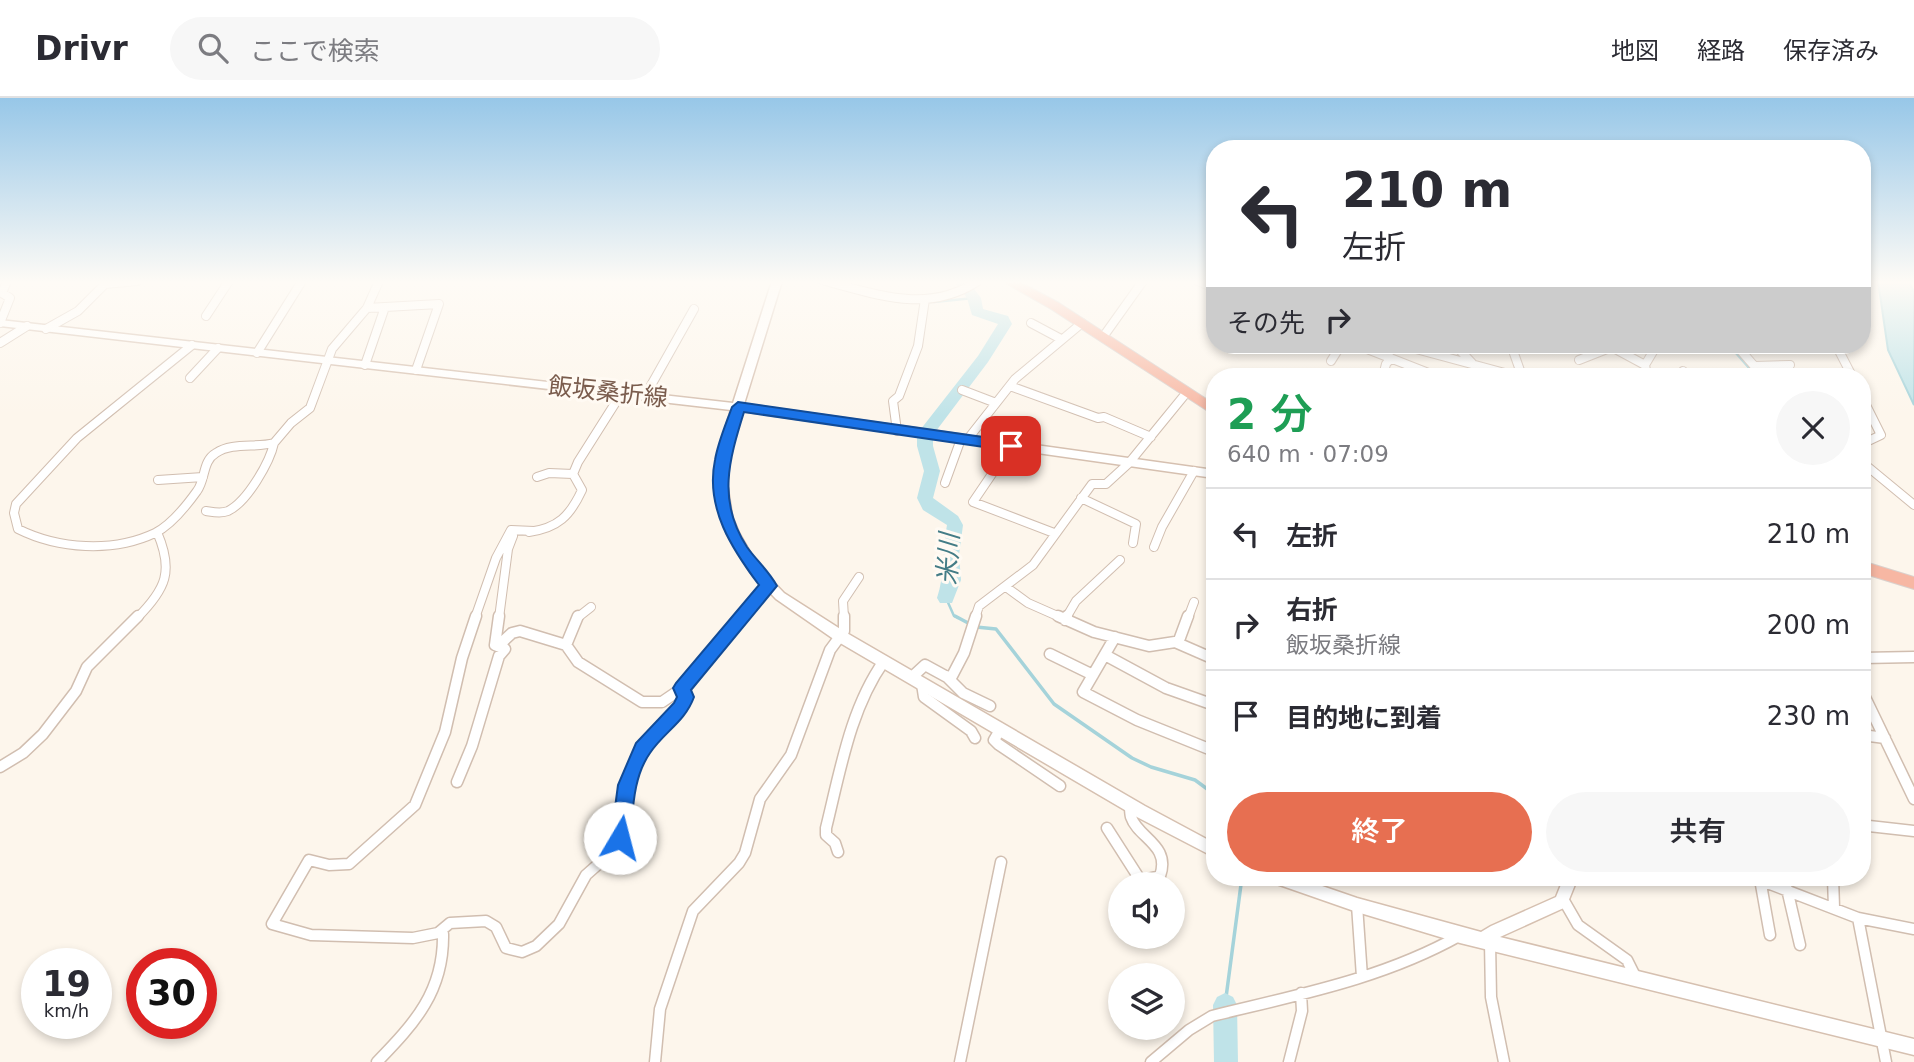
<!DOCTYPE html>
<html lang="ja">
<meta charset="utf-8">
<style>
:root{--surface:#fff;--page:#f7f7f7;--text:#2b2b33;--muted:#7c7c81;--line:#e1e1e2;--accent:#e76f51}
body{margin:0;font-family:"DejaVu Sans","Noto Sans JP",sans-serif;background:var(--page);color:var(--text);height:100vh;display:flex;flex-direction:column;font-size:26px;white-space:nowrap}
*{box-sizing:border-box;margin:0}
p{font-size:23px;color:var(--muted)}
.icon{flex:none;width:38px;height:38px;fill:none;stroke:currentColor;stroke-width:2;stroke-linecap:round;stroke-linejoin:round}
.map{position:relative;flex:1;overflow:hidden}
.drawer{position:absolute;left:1206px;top:270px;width:665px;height:518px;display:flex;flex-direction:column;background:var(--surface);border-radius:28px;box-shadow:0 4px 10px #0003}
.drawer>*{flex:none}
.hud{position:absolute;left:1206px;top:42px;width:665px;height:214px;border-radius:28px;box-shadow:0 4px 10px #0003;background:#fff;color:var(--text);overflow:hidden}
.fabs{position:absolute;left:1108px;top:774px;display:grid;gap:14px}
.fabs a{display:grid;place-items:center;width:77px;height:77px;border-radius:50%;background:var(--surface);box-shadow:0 4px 10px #0003;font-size:35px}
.speed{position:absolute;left:21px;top:850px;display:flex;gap:14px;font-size:35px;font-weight:700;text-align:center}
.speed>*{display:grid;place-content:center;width:91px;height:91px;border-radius:50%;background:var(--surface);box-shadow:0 4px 10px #0003;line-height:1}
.speed small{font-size:18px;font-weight:400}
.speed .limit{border:10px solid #d22;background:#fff;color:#111}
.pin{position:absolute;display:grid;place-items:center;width:60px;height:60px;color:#fff;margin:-30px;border-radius:14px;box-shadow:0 4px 10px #0006}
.me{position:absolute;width:77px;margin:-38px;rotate:8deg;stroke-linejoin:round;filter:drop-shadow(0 0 5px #0008)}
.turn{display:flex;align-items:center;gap:24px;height:147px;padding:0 21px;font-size:32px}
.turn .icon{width:91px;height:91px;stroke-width:2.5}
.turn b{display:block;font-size:49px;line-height:60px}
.then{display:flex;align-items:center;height:66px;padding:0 21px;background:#0003;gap:14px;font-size:26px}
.round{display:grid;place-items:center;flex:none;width:74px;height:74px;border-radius:37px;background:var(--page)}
.head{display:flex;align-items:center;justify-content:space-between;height:119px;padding:0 21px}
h1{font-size:42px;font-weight:600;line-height:52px;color:#1e9e55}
.button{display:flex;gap:14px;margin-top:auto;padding:14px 21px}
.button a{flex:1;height:80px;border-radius:42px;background:var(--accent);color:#fff;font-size:28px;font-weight:600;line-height:80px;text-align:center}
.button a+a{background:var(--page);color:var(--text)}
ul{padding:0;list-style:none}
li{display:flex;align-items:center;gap:21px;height:91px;padding:0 21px;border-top:2px solid var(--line)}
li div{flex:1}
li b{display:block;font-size:26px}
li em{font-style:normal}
header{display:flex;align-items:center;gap:42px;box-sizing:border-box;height:98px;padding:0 35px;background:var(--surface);border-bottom:2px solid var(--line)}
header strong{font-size:33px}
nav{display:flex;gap:38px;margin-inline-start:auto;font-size:24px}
.search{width:490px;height:63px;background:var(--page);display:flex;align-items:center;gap:18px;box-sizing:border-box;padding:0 24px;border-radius:38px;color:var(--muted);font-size:26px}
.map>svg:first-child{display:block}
</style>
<header>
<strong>Drivr</strong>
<div class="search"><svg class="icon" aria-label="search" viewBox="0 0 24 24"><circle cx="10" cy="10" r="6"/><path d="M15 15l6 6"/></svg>ここで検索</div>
<nav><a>地図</a><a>経路</a><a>保存済み</a></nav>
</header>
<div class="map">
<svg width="1914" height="964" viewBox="0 0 1914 964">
<rect width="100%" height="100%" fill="#fdf6ec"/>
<!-- water -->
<path fill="#bfe3e8" stroke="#a5d3da" stroke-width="2" d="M1878,183H1909L1914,194V307L1888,252Z"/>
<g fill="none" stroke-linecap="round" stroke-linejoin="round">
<!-- stream-far1 -->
<path stroke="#a5d3da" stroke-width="2.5" d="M811,183L825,186
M934,204L974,200
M1729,247L1756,278
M946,500L954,518L958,520"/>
<!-- stream -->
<path stroke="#a5d3da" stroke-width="3.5" d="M955,518L970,526
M976,529L996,531L1054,606L1132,660L1151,669L1195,682L1214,696
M1225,907L1242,779"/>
<!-- river -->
<path fill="#bfe3e8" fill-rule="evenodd" d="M954,183H968L981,200L983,211L1008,218L1012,226L988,264L933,337V348L940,373L933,400L958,418L963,427L959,457L961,482L952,505H940L937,500C945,477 942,452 947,427L923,412L917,400L924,373L917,348V336L978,258L998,226L972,217L967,200Z
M1225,895L1233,899L1237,907L1238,964H1214L1213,907L1217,899Z"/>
<!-- street-far1 casing -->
<g stroke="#d1beb0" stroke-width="10">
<path id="street-far1" d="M825,183C879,197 928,216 978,183
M1198,183L1214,190
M367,210L439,206L416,272
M206,218L229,183
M0,225L10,200L2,195L7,183
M1031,225L1061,241
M46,231L78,213L105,186L137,183
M1103,239L1143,183
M0,245L27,228
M192,247L77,340L16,406L14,415L18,431C58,451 113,455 155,435C171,427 187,407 197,393C206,381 202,363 216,355C232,344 256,350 274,345L291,325L310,310L332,251L367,210L379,183
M1357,247L1436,278
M1401,247L1516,278
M1455,247L1472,265
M1511,247L1522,278
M1608,247L1645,267
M1736,247L1763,278
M1836,247L1852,278
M257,255L302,183
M1579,262L1612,249
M1331,263L1341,247
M365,267L385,209
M1754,268L1790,267
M1683,273L1685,278
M1383,278L1386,266L1391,260
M1647,278L1645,267L1657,247
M190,280L218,250
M1010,288L1098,320L1104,319L1151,339
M962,292L996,305
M645,298L694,211
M1862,299L1881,337L1862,346
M897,333L893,303L899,298L918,248L925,201
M967,342L1015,281L1082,225
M1011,348L973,404L1054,435
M1862,364L1914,407
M537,379L549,375L573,376
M158,382L203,379
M945,385L961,341
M1081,400L1136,426L1133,445
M206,413C213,414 221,416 228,413C247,404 270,364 274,345
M529,434C558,430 570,418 582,392L573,376L578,364L621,296
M1154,449L1162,429L1194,373
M1006,489L1028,505L1062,520
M137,520C166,491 174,473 157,434
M475,520L496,460L511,432L534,433
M499,520L508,451L513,438
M577,520L591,509
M742,520L769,488
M844,520L843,503L859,479
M975,520L979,508L1033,467L1092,386H1106L1129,365L1187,294
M1066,520L1076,503L1120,462
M1188,520L1194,504"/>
</g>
<!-- street casing -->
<g stroke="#d1beb0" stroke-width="13">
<path id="street" d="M476,518L462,560L445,634L415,707L349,766L329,767L309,762L272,826L311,837L413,840L438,835L450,825L486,823L496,829L506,850L522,854L536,848L559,826L586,777L612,754L620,740L627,687L642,650L675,617L685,599L682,590
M1058,518L1094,534L1149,548L1175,544L1214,561
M1065,522L1067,518
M1115,539L1083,594L1137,622L1214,653
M1178,545L1188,518
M566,547L578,518
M498,548L512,535L520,533L566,547L578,564L642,604H662L684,589L743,518
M1050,556L1093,577
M1105,557L1166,590L1214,607
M1862,560L1914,559
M912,579L925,567L947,579L952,578L964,555L976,518
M947,579L963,595L990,608
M922,586L924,599L971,633L975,640
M1862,593L1914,701
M1000,632L994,642L998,646L1060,688
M1862,637L1885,640
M0,669L23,655L43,636L76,593L87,569L138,518
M457,684L472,648L499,558L505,551L495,547L499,518
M1107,730L1139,780L1143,782L1160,778C1171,747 1138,740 1131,719C1130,715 1130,711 1130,707
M1862,730L1869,728L1914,733
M838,754L835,745L826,737V730C840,674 850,611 884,563
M1752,779L1858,820L1914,831
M1833,779L1834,810
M1760,781L1770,837
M1787,791L1800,847
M1563,801L1578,827L1627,862L1636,880
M1357,807L1362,879
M1858,820L1886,964
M1490,844L1491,899L1504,964
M377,964C415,925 444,893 443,836L438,835
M655,964L660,911L693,813L739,765L745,755L760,701L791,657L830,552L844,533V518
M960,964L1001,764
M1151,964L1189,932L1212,918C1297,897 1382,881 1459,838
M1289,964L1302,913L1301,895"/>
</g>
<!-- secondary casing -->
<g stroke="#d6c0b0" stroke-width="3">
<path id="secondary" d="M772,183H782L744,306L1214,372V380L741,313L731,345L726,379L732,418L739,435L758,468L784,495L845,534L1145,708L1214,745V759L1135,718L835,542L776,501L750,474L727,436L720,418L714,379L721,345L731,312L0,228V222L733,305Z
M1269,779H1296L1357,800L1481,834L1491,828L1556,799L1564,779H1578L1566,809L1500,839L1914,941V957L1460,845L1357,814L1271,784Z"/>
</g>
<!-- highway casing -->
<g stroke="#dad1cd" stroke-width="2">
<path id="highway" d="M1002,183H1018L1059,205L1214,306V317L1051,211Z
M1862,463L1914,479V491L1862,475Z"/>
</g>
<!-- street-far1 -->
<use href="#street-far1" stroke="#fff" stroke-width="8"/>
<!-- street -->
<use href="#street" stroke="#fff" stroke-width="10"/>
<!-- secondary -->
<use href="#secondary" fill="#fff" fill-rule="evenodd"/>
<!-- highway -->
<use href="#highway" fill="#f7b7a3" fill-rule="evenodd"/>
</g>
<!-- sky -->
<linearGradient id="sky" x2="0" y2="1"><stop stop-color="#97c7e8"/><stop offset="0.58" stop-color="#fefbf6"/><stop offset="1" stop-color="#fefbf6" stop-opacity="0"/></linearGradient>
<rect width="1914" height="318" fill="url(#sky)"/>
<!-- route -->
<path fill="#1a73e8" stroke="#114b97" stroke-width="2" d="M738,304L1011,343L1018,348L1011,353L744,314C729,362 717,403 747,449C756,462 769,473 777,488L691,592L694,599C685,624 664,634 650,655C633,679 633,712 630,740L627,747L620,749L613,747L611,740L618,687L636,645L674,605L677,599L673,590L676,585L759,487C732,451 705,410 715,362C718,344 726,326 732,309Z"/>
<g text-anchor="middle" stroke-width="6" stroke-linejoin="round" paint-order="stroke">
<!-- street labels -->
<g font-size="24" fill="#7a5c4d" stroke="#fffaf3">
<text transform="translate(608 294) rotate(6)" y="8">飯坂桑折線</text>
</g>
<!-- water labels -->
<g font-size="26" font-style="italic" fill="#437c86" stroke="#fffaf3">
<text transform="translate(948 461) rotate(-87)" y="9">米川</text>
</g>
</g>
</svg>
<div class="fabs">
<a><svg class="icon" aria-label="sound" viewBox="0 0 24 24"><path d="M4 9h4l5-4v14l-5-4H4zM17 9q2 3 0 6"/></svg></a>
<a><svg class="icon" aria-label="layers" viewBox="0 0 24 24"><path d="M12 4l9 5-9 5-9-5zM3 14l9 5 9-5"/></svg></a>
</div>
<div class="speed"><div>19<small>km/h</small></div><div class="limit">30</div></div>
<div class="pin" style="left:1011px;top:348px;background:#d93025"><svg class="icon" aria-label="arrive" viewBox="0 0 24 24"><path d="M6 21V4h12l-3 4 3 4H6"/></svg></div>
<svg class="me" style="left:620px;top:740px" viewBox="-20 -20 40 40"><circle r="19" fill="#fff"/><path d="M0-13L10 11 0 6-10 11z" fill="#1a73e8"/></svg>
<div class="hud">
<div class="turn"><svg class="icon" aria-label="left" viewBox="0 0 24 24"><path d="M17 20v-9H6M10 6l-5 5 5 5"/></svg><div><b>210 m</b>左折</div></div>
<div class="then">その先<svg class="icon" aria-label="right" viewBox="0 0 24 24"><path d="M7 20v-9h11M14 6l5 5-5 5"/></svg></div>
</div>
<section class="drawer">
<div class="head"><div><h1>2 分</h1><p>640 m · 07:09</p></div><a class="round"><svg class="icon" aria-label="close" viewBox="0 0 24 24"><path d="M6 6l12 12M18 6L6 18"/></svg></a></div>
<ul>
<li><svg class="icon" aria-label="left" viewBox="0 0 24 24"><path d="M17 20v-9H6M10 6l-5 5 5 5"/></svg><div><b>左折</b></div><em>210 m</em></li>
<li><svg class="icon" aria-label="right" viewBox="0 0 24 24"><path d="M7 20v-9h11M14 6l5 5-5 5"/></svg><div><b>右折</b><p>飯坂桑折線</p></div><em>200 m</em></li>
<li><svg class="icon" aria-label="arrive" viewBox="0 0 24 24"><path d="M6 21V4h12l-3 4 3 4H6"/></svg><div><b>目的地に到着</b></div><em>230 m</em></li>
</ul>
<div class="button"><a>終了</a><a>共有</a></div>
</section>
</div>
